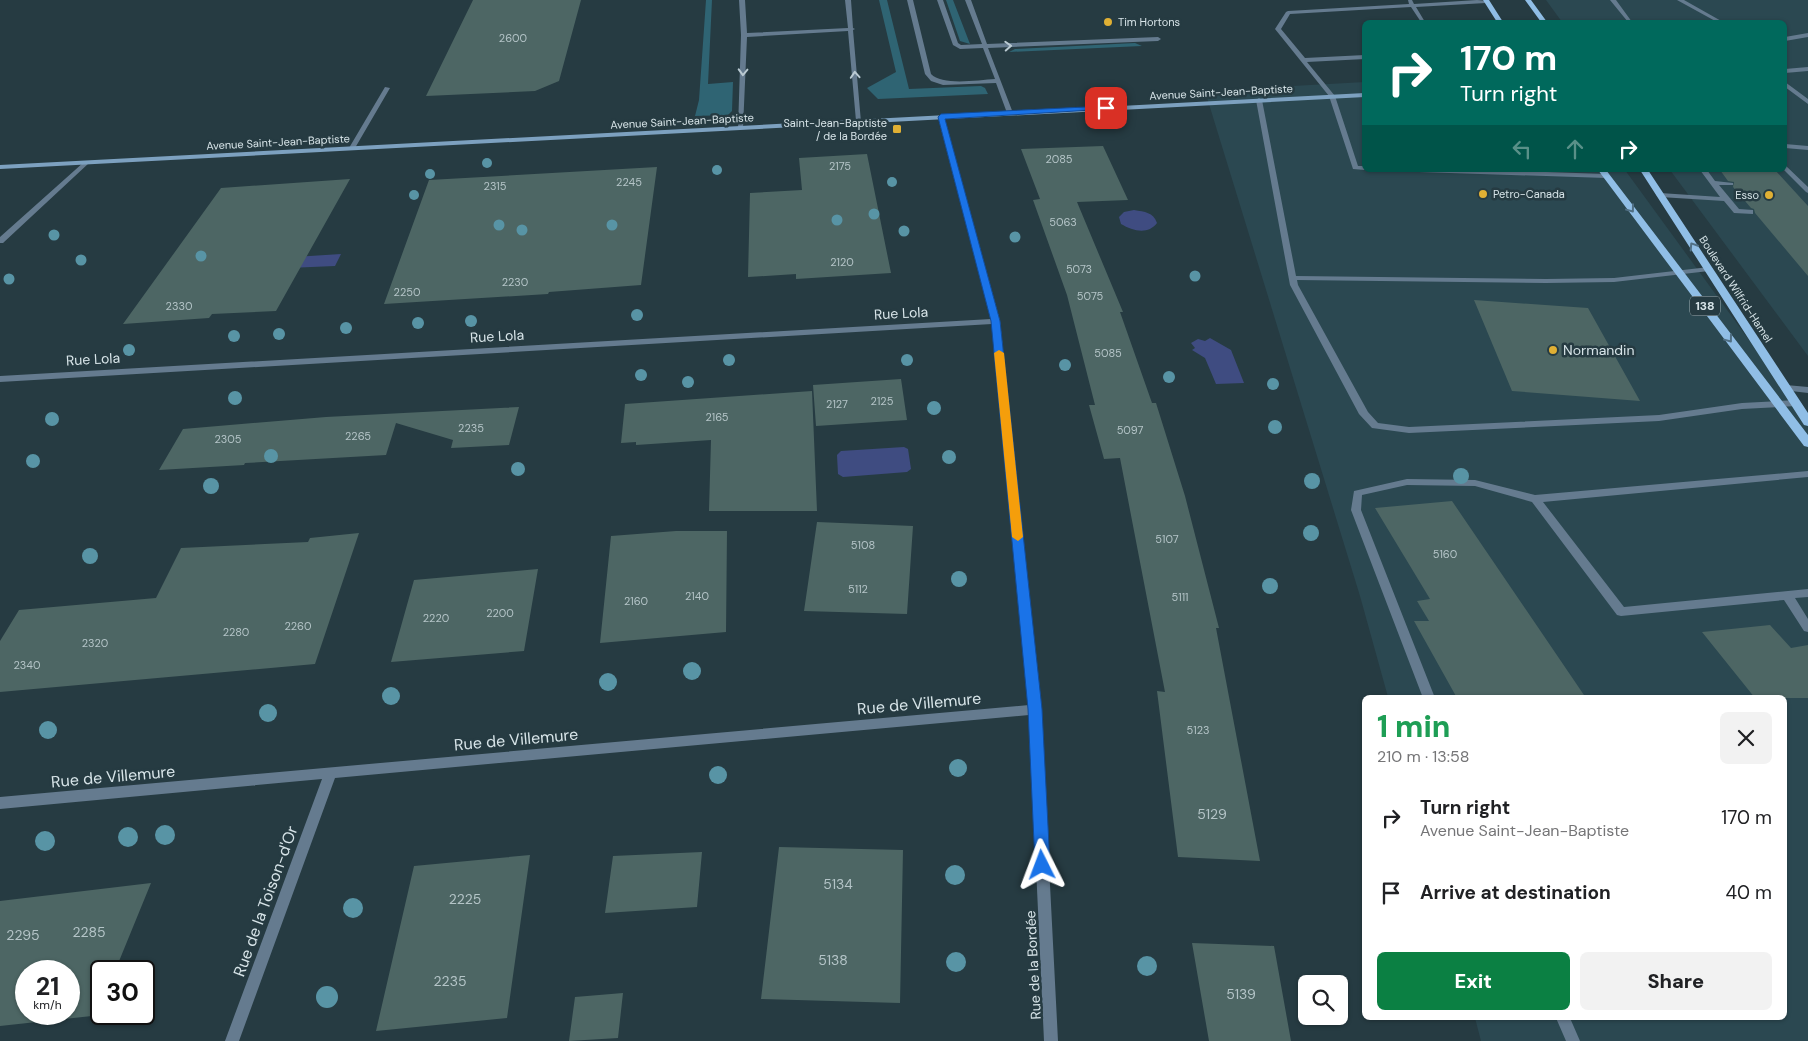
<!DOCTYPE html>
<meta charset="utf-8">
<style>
:root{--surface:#fff;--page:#f2f2f2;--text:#202124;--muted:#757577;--accent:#0b8043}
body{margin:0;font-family:"DM Sans",sans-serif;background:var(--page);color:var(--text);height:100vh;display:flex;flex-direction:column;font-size:19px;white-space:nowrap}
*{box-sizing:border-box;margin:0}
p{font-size:16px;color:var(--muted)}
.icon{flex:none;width:28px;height:28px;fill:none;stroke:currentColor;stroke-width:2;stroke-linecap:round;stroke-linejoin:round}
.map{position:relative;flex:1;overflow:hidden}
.side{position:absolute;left:1362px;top:695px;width:425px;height:325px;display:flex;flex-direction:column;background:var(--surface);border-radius:8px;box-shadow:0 1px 4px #0004}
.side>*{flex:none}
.hud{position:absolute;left:1362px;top:20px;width:425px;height:152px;border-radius:8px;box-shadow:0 1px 4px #0004;background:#00695c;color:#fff;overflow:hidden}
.controls{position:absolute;left:1298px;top:975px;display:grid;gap:10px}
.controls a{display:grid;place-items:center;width:50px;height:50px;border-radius:8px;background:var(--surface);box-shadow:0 1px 4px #0004;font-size:25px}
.speed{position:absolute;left:15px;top:960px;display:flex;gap:10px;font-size:25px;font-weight:700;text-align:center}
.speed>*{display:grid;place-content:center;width:65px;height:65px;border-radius:50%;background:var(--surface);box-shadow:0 1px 4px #0004;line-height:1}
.speed small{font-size:12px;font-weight:400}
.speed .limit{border:2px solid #111;border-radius:8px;background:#fff;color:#111}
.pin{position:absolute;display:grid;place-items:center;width:42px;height:42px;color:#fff;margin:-21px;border-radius:10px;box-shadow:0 2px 8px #0006}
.me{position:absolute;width:55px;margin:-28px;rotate:357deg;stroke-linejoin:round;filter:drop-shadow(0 0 4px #0008)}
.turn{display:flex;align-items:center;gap:18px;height:105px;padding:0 15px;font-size:22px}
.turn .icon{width:65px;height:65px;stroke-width:2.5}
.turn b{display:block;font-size:35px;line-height:42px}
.lanes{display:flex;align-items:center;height:48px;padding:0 15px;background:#0003;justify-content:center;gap:25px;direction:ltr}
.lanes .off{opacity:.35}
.round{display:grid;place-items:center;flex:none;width:52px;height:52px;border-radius:8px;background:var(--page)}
.headline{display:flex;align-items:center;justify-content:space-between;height:85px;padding:0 15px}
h1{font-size:30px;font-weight:800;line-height:38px;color:#1e9e55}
.action{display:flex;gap:10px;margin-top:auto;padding:10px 15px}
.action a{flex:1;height:58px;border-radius:8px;background:var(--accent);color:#fff;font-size:20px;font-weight:800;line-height:58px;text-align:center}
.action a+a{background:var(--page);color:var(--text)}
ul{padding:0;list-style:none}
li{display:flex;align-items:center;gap:15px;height:75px;padding:0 15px}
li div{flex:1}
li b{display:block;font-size:19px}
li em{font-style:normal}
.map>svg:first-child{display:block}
</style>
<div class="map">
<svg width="1808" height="1041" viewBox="0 0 1808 1041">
<rect width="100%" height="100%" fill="#263b42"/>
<!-- built -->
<path fill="#2b4851" d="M1546,0H1808V356L1670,170H1785V22H1562Z
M1365,82V170H1625L1808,421V1041H1481L1475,1018H1785V698L1388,697L1360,596L1205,91Z"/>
<!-- green -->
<path fill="#2f6473" d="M706,0H712L708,84L733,82L732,111L728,115L695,116L699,100Z
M879,0H887L909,89L981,86L985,88L988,94L878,99L867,88L896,72Z
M946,0H953L970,44L960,41Z
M1135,43L1142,46L1009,52L1015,49Z"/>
<!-- water -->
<path fill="#3f4c81" d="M1134,210C1145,212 1153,212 1157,223C1148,235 1133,231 1121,224L1119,217L1124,212Z
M341,254L335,266L288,268L294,257Z
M1210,338L1231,350L1244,383L1216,384L1205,358L1192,350L1195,348L1191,343L1198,339L1205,341Z
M904,447L908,449L911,469L907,472L843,477L838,474L837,455L841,451Z"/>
<!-- building -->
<path fill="#4d6664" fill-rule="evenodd" d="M473,0H581L559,81L535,91L426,96Z
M1103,146L1128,200L1077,202L1123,312H1120L1152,403H1156L1185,496L1219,628H1216L1260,861L1178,857L1157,691L1165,692L1120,458L1104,459L1089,405H1095L1067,295L1033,200L1040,199L1021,149Z
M867,154L891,273L796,279V274L748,277L750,193L802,190L799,158Z
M657,167L641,285L549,292L548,294L384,304L429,180Z
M1720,170H1775L1808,206V276L1755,213L1754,209L1751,208L1733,187L1734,182L1728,181Z
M350,179L276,311L212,314L209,318L123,324L221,188Z
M1474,300L1588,308L1640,401L1512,391Z
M901,379L907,420L816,426L813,385Z
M812,391L817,511H709L711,440L636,445V442L621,443L625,404Z
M519,407L509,445L451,448L453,440L396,423L386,455L245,463L244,465L159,470L183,429L326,417Z
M1452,501L1586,698H1457L1414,621H1429L1417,601L1430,599L1375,508Z
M817,522L913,526L907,614L804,611Z
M676,531H727L726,632L600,643L611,536Z
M359,533L315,664L0,692V641L19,610L156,598L181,548L308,542L310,538Z
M538,569L524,651L391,662L414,580Z
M1770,625L1791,648L1808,645V698H1755L1702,632Z
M779,847L903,850L900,1003L761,999Z
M702,852L697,907L605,913L613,856Z
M530,855L507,1018L376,1031L414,866Z
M151,883L115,971H101V1015L0,1026V901ZM26,971H69V1014H26Z
M1192,943L1274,946L1291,1041H1209Z
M623,993L618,1038L569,1041L575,997Z"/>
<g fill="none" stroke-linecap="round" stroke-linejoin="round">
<!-- lane -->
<path fill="#657b8f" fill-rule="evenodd" d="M739,0H745L747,33L848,28L845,0H851L853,28L855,29L853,30L861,122L856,121L848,31L747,37L743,128L738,129L741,35Z
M907,0H913L931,74C942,86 978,80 995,79L983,48L960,49L953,45L937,0H943L958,43L961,45L982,44L965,0H971L987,44L1158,37L1161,39L1158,41L988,48L1013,113L1010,115L1007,113L996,83L943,85L931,81L925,74Z
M1408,0H1412L1414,4L1477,0L1489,1L1486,3L1416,7L1425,22H1421L1411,7L1290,14L1281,29L1305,58L1365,55V59L1307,62L1335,96L1358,166H1365V170L1353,169L1329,96L1275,29L1286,12L1288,11L1409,4Z
M1610,0H1616L1632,22H1628Z
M1677,0H1684L1723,22H1717Z
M1808,33V37L1785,41V37Z
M385,87L390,88L355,148L350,149L349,148Z
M1259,98L1262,100L1296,276L1546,279L1614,278L1709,267L1713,269L1709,271L1614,282L1546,283L1297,280L1298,285L1368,412L1378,423L1409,427L1659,415L1742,403L1796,400L1800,403L1796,406L1742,409L1659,421L1409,433L1372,428L1359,414L1290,285L1256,100Z
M1785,144L1808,146V150L1785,148Z
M1785,165L1808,187V193L1806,192L1784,170Z
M1416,170H1482L1606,174L1609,176L1606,178L1419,172Z
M1700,170H1707L1715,181L1733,183V185H1719L1739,209L1753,210V214L1734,213L1724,201L1660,197L1656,195L1660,193L1720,197Z
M1786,385L1808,387V393L1783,390L1782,388L1783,386Z
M1808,471V477L1543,502L1624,607L1808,589V597L1795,598L1808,619V632L1804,631L1784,600L1621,616L1617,615L1532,502L1475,486L1407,485L1362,495L1361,510L1435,698H1423L1351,510L1354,491L1407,479L1475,480L1535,495Z
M1556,1018H1570L1580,1041H1566Z"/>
<!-- street -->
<path fill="#657b8f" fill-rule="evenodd" d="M1808,67V71L1785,73V69Z
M1785,82L1808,99V104L1785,87Z
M941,115L944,117L1000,321L1041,709L1058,1041H1044L1029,715L335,778L239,1041H225L322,779L0,809V797L1029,705L992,324L0,382V376L991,319L938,117Z
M84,162L89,163L3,243H0V237Z"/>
<!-- secondary -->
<path fill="#7da1c0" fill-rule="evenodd" d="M1365,93V97L0,169V165Z"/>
<!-- primary -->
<path fill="#90bee6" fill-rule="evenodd" d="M1483,0H1489L1503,22H1497Z
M1525,0H1531L1547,22H1541Z
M1598,170H1606L1808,435V447L1804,446Z
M1640,170H1648L1808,413V426L1804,425Z"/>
</g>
<!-- trees -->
<g fill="#5894a5">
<circle cx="487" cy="163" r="5"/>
<circle cx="717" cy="170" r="5"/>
<circle cx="430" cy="174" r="5"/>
<circle cx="892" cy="182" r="5"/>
<circle cx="414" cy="195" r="5"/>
<circle cx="874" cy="214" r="5.5"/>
<circle cx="837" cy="220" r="5.5"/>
<circle cx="499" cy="225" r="5.5"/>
<circle cx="612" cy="225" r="5.5"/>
<circle cx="522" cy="230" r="5.5"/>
<circle cx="904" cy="231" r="5.5"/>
<circle cx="54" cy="235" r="5.5"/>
<circle cx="1015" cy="237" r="5.5"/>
<circle cx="201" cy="256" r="5.5"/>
<circle cx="81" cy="260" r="5.5"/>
<circle cx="1195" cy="276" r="5.5"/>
<circle cx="9" cy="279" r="5.5"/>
<circle cx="637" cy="315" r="6"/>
<circle cx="471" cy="321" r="6"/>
<circle cx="418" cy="323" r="6"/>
<circle cx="346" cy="328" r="6"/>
<circle cx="279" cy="334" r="6"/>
<circle cx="234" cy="336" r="6"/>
<circle cx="129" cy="350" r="6"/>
<circle cx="729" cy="360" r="6"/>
<circle cx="907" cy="360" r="6"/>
<circle cx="1065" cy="365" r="6"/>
<circle cx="641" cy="375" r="6"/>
<circle cx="1169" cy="377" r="6"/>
<circle cx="688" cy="382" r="6"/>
<circle cx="1273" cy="384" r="6"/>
<circle cx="235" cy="398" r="7"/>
<circle cx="934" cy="408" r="7"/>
<circle cx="52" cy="419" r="7"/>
<circle cx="1275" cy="427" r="7"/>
<circle cx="271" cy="456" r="7"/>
<circle cx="949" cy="457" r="7"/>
<circle cx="33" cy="461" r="7"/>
<circle cx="518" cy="469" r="7"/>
<circle cx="1461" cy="476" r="8"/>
<circle cx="1312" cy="481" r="8"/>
<circle cx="211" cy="486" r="8"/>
<circle cx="1311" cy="533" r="8"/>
<circle cx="90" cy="556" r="8"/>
<circle cx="959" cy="579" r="8"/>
<circle cx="1270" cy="586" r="8"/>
<circle cx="692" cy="671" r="9"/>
<circle cx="608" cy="682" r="9"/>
<circle cx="391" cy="696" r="9"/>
<circle cx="268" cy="713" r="9"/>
<circle cx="48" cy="730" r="9"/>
<circle cx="958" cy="768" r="9"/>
<circle cx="718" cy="775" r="9"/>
<circle cx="165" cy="835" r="10"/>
<circle cx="128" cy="837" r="10"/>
<circle cx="45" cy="841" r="10"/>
<circle cx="955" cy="875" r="10"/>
<circle cx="353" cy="908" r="10"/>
<circle cx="956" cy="962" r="10"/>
<circle cx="1147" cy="966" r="10"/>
<circle cx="327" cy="997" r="11"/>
</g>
<!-- one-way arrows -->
<defs><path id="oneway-chevron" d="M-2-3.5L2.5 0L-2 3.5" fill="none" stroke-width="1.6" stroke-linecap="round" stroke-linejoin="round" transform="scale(1.25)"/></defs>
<g stroke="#bacad2">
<use href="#oneway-chevron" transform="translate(1008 46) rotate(-3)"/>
<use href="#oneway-chevron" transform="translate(743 72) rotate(92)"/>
<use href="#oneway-chevron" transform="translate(855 75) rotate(-94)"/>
</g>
<g stroke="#506f84">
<use href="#oneway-chevron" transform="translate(1631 209) rotate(53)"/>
<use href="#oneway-chevron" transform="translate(1693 246) rotate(-123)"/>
<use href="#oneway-chevron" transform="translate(1729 339) rotate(53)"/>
</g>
<!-- route -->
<path fill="#1a73e8" stroke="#114b97" d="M1106,106L1109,108L1108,109L945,119L1000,321L1042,709L1050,865L1048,870L1042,872L1037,870L1035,865L1028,709L991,321L938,117L941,114Z"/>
<!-- slow -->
<path fill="#f59e0b" d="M999,350L1004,353L1023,537L1018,541L1012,537L994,353Z"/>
<!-- markers -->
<g fill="#e0b034" stroke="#263b42" stroke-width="2">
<circle cx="1108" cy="22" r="5"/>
<rect x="892" y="124" width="10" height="10" rx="2.5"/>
<circle cx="1483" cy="194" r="5"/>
<circle cx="1769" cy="195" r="5"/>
<circle cx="1553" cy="350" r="5"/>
</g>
<g text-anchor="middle" stroke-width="5" stroke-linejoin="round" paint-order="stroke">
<!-- far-poi labels -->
<g font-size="11" fill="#d7e4e8" stroke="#263b42" text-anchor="start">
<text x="1118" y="26">Tim Hortons</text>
<text x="887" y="127" text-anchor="end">Saint-Jean-Baptiste<tspan x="887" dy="13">/ de la Bordée</tspan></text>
<text x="1493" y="198">Petro-Canada</text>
<text x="1759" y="199" text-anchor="end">Esso</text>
</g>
<!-- number labels -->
<g font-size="11" fill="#b4c4c7">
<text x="513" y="42">2600</text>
<text x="1059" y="163">2085</text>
<text x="840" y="170">2175</text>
<text x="629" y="186">2245</text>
<text x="495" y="190">2315</text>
<text x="1063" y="226">5063</text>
<text x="842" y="266">2120</text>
<text x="1079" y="273">5073</text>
<text x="515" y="286">2230</text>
<text x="407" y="296">2250</text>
<text x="1090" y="300">5075</text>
<text x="179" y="310">2330</text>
<text x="1108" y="357">5085</text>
<text x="882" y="405">2125</text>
<text x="837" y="408">2127</text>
<text x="717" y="421">2165</text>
<text x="471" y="432">2235</text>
<text x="1130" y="434">5097</text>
<text x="358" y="440">2265</text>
<text x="228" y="443">2305</text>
<text x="1167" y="543">5107</text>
<text x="863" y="549">5108</text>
<text x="1445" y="558">5160</text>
<text x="858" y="593">5112</text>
<text x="697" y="600">2140</text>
<text x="1180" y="601">5111</text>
<text x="636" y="605">2160</text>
<text x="500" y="617">2200</text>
<text x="436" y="622">2220</text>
<text x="298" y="630">2260</text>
<text x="236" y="636">2280</text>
<text x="95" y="647">2320</text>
<text x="27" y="669">2340</text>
<text x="1198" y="734">5123</text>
</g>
<!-- far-street labels -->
<g font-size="11" fill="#d7e4e8" stroke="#263b42">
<text transform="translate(1221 92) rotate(-3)" y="4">Avenue Saint-Jean-Baptiste</text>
<text transform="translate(682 121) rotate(-3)" y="4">Avenue Saint-Jean-Baptiste</text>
<text transform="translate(278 142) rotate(-3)" y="4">Avenue Saint-Jean-Baptiste</text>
<text transform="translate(1736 289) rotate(57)" y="4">Boulevard Wilfrid-Hamel</text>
</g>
<!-- shield labels -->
<rect fill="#263b42" stroke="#a2b1b6" stroke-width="1" x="1690" y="296.5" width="30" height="19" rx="4"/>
<g font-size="12" font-weight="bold" fill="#d7e4e8">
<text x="1705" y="310">138</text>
</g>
<!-- street labels -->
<g font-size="14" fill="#d7e4e8" stroke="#263b42">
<text transform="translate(901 313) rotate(-3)" y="5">Rue Lola</text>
<text transform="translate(497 336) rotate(-3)" y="5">Rue Lola</text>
<text transform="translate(93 359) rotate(-3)" y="5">Rue Lola</text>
<text transform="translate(1033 965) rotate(-93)" y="5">Rue de la Bordée</text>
</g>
<!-- poi labels -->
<g font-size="14" fill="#d7e4e8" stroke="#263b42" text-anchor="start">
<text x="1563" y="355">Normandin</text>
</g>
<!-- near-number labels -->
<g font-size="14" fill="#b4c4c7">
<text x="1212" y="819">5129</text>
<text x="838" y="889">5134</text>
<text x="465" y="904">2225</text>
<text x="89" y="937">2285</text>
<text x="23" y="940">2295</text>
<text x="833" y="965">5138</text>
<text x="450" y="986">2235</text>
<text x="1241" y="999">5139</text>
</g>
<!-- near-street labels -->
<g font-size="16" fill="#d7e4e8" stroke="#263b42">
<text transform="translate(919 703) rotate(-5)" y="6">Rue de Villemure</text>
<text transform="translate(516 739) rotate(-5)" y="6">Rue de Villemure</text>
<text transform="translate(113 776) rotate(-5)" y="6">Rue de Villemure</text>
<text transform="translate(265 901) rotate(-70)" y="6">Rue de la Toison-d'Or</text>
</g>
</g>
</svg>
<div class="controls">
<a><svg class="icon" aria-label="search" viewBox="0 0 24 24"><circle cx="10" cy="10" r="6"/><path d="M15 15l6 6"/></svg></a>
</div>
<div class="speed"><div>21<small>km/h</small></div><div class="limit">30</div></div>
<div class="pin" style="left:1106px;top:108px;background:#d93025"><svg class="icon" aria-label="arrive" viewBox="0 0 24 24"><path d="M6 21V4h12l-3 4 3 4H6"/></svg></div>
<svg class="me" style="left:1042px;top:865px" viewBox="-20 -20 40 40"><path d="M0-17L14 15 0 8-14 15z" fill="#1a73e8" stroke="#fff" stroke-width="4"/></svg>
<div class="hud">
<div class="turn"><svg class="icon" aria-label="right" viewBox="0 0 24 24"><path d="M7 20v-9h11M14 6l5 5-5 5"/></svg><div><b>170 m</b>Turn right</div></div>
<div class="lanes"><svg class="icon off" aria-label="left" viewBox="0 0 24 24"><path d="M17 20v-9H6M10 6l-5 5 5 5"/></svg><svg class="icon off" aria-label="ahead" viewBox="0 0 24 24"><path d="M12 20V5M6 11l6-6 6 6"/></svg><svg class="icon" aria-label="right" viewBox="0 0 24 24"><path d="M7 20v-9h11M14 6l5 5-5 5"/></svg></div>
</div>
<section class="side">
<div class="headline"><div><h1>1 min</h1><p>210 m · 13:58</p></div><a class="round"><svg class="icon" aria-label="close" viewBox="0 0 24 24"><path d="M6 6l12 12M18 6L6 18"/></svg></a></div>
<ul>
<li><svg class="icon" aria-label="right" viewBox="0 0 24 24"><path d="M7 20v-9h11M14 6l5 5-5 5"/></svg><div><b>Turn right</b><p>Avenue Saint-Jean-Baptiste</p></div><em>170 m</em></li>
<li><svg class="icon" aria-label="arrive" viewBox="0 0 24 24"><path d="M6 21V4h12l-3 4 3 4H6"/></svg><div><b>Arrive at destination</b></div><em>40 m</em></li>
</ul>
<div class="action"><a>Exit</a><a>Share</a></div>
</section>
</div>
